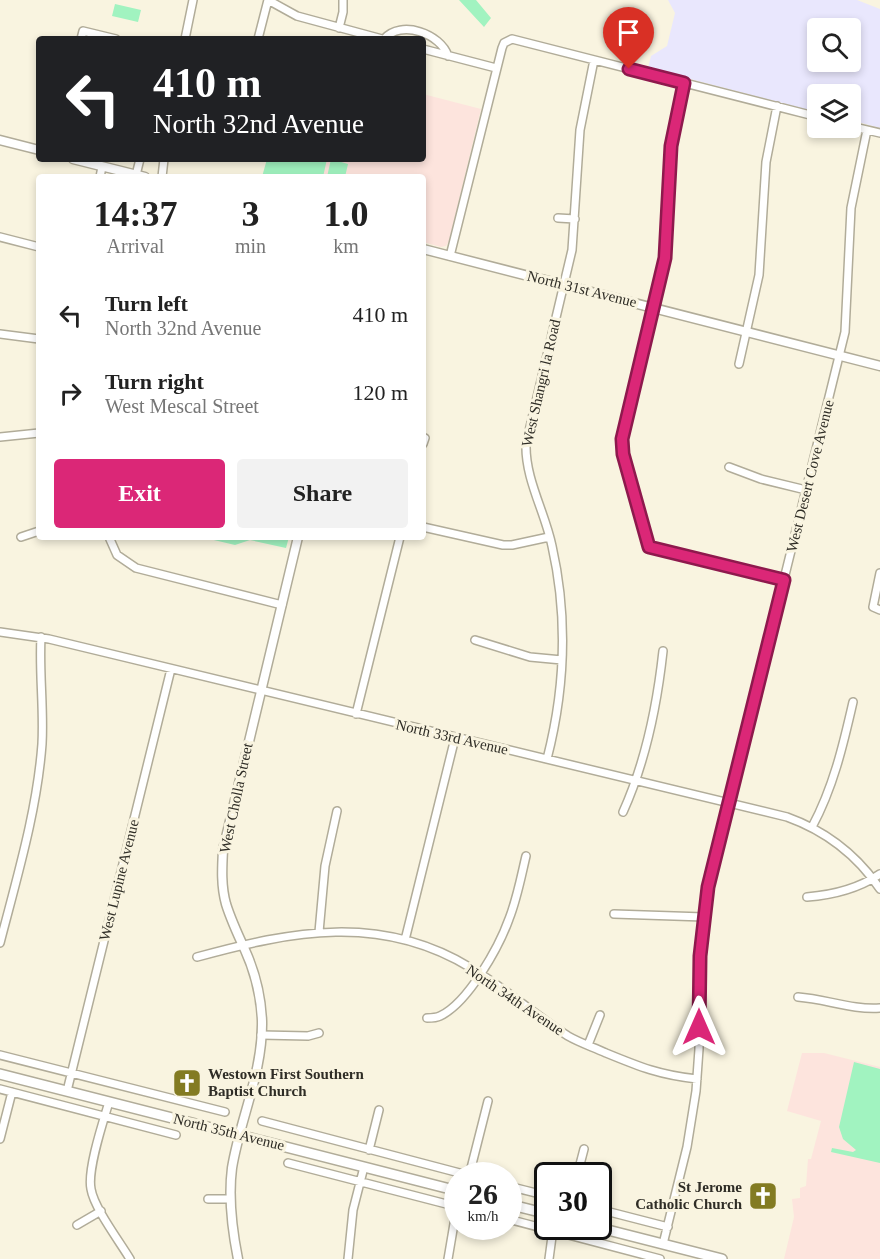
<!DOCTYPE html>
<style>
:root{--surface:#fff;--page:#f2f2f2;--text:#222;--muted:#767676;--accent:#db2777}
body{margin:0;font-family:"Times New Roman",serif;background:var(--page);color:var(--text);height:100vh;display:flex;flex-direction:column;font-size:22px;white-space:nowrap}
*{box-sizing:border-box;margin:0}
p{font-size:20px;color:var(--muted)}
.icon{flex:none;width:33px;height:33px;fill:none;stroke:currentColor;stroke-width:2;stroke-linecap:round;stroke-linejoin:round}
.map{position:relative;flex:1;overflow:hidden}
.details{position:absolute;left:36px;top:174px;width:390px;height:366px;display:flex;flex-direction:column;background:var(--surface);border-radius:6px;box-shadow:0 3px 9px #0003}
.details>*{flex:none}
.banner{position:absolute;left:36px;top:36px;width:390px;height:126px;border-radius:6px;box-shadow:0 3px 9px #0003;background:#202124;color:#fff;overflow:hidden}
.fabs{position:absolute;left:807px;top:18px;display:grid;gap:12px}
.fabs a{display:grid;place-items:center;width:54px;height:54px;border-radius:6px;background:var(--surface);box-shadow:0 3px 9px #0003;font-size:30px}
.speed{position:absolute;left:444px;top:1162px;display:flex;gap:12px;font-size:30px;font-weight:700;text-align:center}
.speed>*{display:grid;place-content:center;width:78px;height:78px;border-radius:50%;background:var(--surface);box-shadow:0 3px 9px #0003;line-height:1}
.speed small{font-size:15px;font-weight:400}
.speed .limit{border:3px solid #111;border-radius:9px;background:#fff;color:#111}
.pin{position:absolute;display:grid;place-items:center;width:51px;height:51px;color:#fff;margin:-62px -26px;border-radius:50% 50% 50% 0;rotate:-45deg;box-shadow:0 0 6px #0007}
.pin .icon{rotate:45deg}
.me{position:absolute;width:66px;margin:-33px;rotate:0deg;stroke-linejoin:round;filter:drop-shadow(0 0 4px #0008)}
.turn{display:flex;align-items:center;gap:21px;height:126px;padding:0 18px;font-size:27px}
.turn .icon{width:78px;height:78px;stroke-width:2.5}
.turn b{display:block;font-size:42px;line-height:51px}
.eta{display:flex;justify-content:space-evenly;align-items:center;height:102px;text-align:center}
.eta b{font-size:36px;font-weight:800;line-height:42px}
.button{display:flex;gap:12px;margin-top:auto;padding:12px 18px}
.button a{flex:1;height:69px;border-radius:6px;background:var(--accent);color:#fff;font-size:24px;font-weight:800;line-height:69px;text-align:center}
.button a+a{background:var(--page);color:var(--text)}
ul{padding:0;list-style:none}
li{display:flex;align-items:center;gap:18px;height:78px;padding:0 18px}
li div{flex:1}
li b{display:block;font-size:22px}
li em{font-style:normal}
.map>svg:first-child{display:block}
</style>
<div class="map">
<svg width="880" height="1259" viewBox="0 0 880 1259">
<rect width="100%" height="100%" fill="#f9f4e0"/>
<!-- commercial -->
<path fill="#e9e7fd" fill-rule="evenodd" d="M668,0H857L880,9V128L851,120L850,94H818L817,112L648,68L651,56L667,46L675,13ZM818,28H850V62H818Z"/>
<!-- education -->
<path fill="#fde4dd" d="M423,94L481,109L449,241L446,246L441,247L423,242V177H262L267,159H423Z
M802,1053H824L880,1067V1259H784L794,1217L792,1199L800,1198V1188L806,1186L808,1159H811L821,1121L787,1111Z"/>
<!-- green -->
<path fill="#a1f3c0" d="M459,0H476L491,18L484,27Z
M115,4L141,10L138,22L112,16Z
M267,159H327L323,177H262Z
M331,159L348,164L345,177H327Z
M201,537H289L286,548L250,540L235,545Z
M854,1062L880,1069V1163L831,1152L832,1148L853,1152L856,1150L843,1139L839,1127Z"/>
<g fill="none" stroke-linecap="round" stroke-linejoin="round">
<!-- minor casing -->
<g stroke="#b1ac99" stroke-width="10">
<path id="minor" d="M339,28L343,12V0
M81,39L83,31L116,39
M185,39L193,0
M258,39L268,0L297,16L382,39
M384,39C401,19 441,34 448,56
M423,49L496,68
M684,83L671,145L665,258L624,426L623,454L649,547L784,581
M850,126L880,133
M136,175L140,159
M100,177L102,167
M162,177L164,159
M558,218L575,219
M0,237L39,247
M450,256L502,48L504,43L512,39L818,117
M0,334L39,339
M739,364L759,275L766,162L777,106
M0,437L39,433
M423,444L425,438
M729,467L761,479L806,490
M423,527L503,545H512L549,537
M21,537L39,531
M109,537L117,555L136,568L282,605
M880,573L873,607L880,610
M0,632L49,639L787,817C826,831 857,855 880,889
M475,640L530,657L562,660
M356,714L400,537
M547,759C565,689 568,617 552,546C545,512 525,479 526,444L572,250L580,130L594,60
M623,812C646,761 657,706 663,651
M812,827C833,788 843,746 853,702
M807,897C833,895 858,889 880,874
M614,914L704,917
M319,932L325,866L337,811
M405,940L455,738
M0,943C17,877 37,811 42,744C44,708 39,672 41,637
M197,957C292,931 381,913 471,968C505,988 535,1015 568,1036C580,1043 593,1047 606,1053C640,1067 660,1075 697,1079
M798,997C826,999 852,1010 880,1008
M427,1018C431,1018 436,1018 440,1016C468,1003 499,947 509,919C517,899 521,877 526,856
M261,1035L308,1036L319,1033
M588,1045L600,1015
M0,1055L225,1112
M0,1089L176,1135
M67,1091L171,669
M109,1102C103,1122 87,1170 91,1189C94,1208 120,1242 130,1259
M262,1121L471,1176
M0,1139L12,1092
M369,1150L379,1110
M288,1163L458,1207
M469,1176L488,1101
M577,1176L584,1149
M508,1186L548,1196
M208,1199H230
M598,1209L668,1227
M508,1219L660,1259
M77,1225L101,1211
M663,1244L687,1147L696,1091L699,1049L700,956L708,887L845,332L851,208L867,130
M348,1259L353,1210L364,1167
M448,1259L457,1206
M549,1259L553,1229"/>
</g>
<!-- tertiary casing -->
<g stroke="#b1ac99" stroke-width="11">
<path id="tertiary" d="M0,140L39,150
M73,159L145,177
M423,249L880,366
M238,1259C232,1229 228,1199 232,1168C240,1119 263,1072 262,1021C261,997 255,972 245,950C238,935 231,920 226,904C221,886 222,868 223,850L298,537"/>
</g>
<!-- secondary casing -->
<g stroke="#b1ac99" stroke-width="12">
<path id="secondary" d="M0,1074L458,1191
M508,1204L548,1214
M596,1227L722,1259"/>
</g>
<!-- minor -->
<use href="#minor" stroke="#fff" stroke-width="7"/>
<!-- tertiary -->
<use href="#tertiary" stroke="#fff" stroke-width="8"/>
<!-- secondary -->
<use href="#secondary" stroke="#fff" stroke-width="9"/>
</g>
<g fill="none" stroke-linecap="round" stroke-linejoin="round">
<!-- route casing -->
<g stroke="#8e194d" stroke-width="15">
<path id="route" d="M629,69L684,83L671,146L665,258L622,439L623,454L649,547L784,580L708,887L700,956L699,1027"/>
</g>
<!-- route -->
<use href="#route" stroke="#db2777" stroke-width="10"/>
</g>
<!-- icons -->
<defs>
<g id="church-square" transform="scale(1.5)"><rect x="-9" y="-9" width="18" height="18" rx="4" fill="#837b22" stroke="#f9f4e0"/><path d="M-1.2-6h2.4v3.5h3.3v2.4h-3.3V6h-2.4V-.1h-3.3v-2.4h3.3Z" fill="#fff"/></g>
</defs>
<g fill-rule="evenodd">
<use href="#church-square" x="187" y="1083"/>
<use href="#church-square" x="763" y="1196"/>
</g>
<g text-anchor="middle" stroke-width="6" stroke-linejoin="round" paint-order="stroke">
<!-- street labels -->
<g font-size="15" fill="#2f2d26" stroke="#f9f4e0">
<text transform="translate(582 289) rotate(14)" y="5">North 31st Avenue</text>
<text transform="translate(541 383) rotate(-77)" y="5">West Shangri la Road</text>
<text transform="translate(810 476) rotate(-76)" y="5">West Desert Cove Avenue</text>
<text transform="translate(452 737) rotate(13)" y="5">North 33rd Avenue</text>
<text transform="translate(236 798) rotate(-78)" y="5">West Cholla Street</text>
<text transform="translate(119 880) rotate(-76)" y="5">West Lupine Avenue</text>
<text transform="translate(515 1000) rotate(34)" y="5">North 34th Avenue</text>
<text transform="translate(229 1132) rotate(14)" y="5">North 35th Avenue</text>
</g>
<!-- poi labels -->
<g font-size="15" font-weight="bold" fill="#2f2d26" stroke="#f9f4e0" text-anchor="start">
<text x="208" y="1079">Westown First Southern<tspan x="208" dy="17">Baptist Church</tspan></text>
<text x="742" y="1192" text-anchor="end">St Jerome<tspan x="742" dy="17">Catholic Church</tspan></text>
</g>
</g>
</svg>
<div class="fabs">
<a><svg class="icon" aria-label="search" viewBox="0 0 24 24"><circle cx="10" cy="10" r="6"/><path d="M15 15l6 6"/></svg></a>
<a><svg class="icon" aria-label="layers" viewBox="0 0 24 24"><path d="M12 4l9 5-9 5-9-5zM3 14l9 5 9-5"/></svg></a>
</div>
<div class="speed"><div>26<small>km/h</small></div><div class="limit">30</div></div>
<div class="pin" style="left:629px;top:69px;background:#d93025"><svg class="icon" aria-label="arrive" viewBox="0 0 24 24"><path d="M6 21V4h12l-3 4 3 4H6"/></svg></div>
<svg class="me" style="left:699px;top:1027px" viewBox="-20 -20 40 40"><path d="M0-17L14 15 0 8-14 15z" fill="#db2777" stroke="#fff" stroke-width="4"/></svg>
<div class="banner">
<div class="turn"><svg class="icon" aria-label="left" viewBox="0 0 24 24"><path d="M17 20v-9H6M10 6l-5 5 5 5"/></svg><div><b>410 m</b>North 32nd Avenue</div></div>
</div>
<section class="details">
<div class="eta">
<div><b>14:37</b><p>Arrival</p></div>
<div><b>3</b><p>min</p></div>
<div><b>1.0</b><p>km</p></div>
</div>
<ul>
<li><svg class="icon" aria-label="left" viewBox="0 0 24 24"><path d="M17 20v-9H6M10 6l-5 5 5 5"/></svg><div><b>Turn left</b><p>North 32nd Avenue</p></div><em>410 m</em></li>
<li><svg class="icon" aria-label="right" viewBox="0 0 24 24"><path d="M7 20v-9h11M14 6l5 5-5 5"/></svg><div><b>Turn right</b><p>West Mescal Street</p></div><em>120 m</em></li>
</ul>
<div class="button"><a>Exit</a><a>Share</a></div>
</section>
</div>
